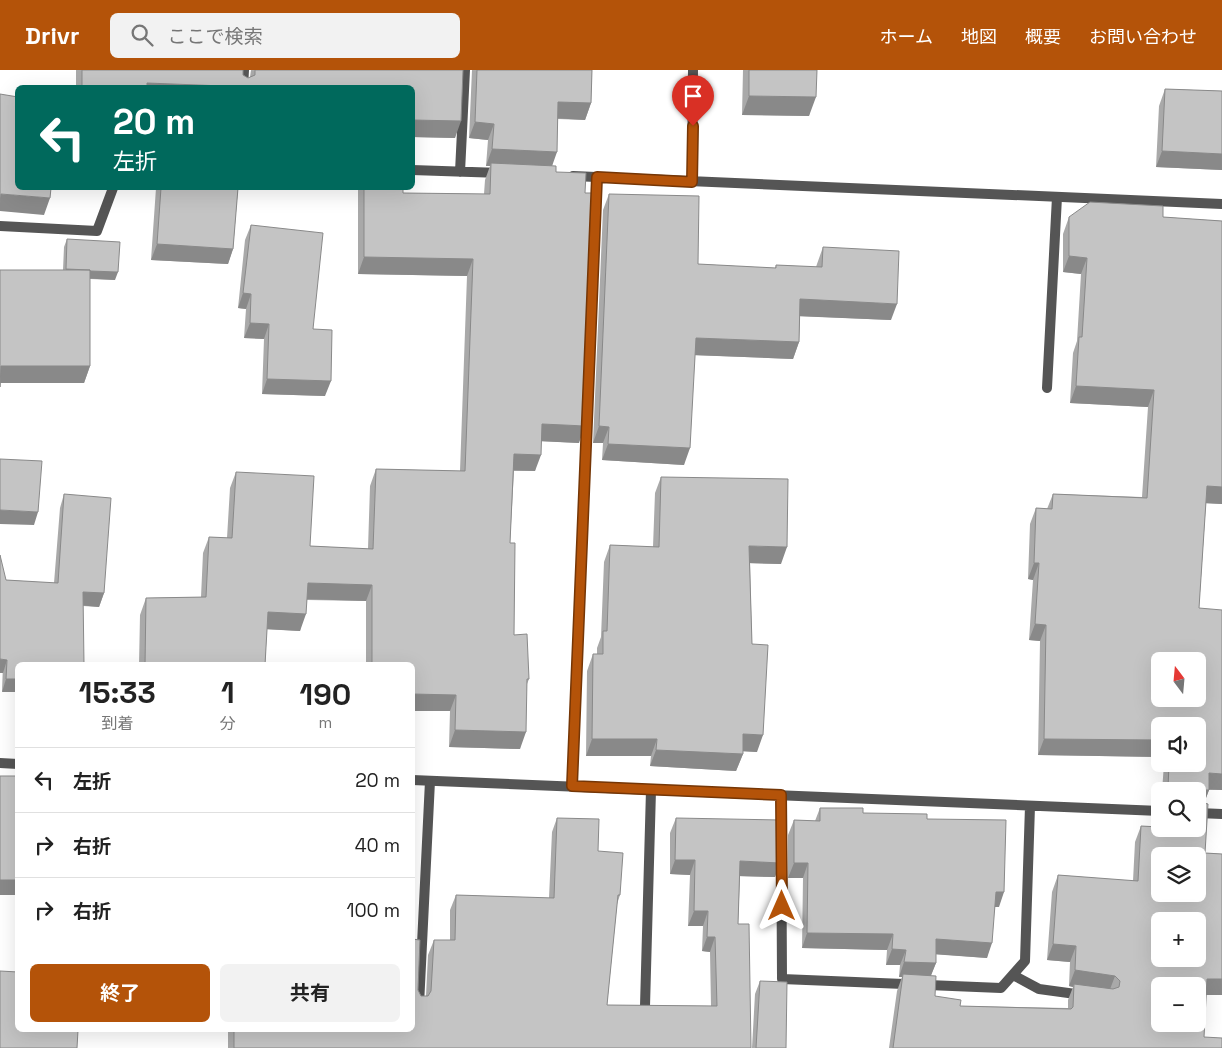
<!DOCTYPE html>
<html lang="ja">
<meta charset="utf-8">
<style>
:root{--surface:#fff;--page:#f2f2f2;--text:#222;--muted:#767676;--line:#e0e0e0;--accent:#b45309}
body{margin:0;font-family:"Space Grotesk","Noto Sans JP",sans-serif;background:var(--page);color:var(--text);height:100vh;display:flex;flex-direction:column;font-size:19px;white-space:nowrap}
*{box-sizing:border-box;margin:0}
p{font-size:16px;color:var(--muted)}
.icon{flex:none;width:28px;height:28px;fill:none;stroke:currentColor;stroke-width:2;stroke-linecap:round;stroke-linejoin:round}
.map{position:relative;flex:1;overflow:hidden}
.sheet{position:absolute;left:15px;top:592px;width:400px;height:370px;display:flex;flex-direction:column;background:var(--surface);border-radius:8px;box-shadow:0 5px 20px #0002}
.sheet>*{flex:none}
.top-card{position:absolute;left:15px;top:15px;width:400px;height:105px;border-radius:8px;box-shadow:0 5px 20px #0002;background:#00695c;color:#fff;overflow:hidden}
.needle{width:32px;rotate:344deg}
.buttons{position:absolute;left:1151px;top:582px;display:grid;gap:10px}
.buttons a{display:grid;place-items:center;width:55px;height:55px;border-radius:8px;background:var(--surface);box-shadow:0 5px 20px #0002;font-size:25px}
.pin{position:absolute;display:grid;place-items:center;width:42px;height:42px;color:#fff;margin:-51px -21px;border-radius:50% 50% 50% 0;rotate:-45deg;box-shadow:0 0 5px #0007}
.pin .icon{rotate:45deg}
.me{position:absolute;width:55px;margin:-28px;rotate:0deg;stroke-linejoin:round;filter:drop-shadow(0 0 4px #0008)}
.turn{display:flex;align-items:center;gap:18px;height:105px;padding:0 15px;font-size:22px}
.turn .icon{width:65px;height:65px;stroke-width:2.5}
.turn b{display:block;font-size:35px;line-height:42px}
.eta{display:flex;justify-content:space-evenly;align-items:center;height:85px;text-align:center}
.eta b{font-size:30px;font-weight:700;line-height:35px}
.primary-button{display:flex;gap:10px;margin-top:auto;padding:10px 15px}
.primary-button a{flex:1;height:58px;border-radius:8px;background:var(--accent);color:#fff;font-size:20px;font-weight:700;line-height:58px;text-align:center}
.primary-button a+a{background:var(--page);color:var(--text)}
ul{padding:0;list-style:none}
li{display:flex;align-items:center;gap:15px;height:65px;padding:0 15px;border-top:1px solid var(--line)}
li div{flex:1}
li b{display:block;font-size:19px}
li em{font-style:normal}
header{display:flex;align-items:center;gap:30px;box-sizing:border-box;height:70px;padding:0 25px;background:var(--accent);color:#fff}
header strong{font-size:24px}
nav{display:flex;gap:28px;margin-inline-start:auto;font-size:18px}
.search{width:350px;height:45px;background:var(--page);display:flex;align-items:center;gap:12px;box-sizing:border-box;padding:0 18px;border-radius:8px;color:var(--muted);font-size:19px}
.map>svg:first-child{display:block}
</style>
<header>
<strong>Drivr</strong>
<div class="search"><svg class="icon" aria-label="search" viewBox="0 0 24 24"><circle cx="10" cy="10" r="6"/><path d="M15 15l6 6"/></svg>ここで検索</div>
<nav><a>ホーム</a><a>地図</a><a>概要</a><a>お問い合わせ</a></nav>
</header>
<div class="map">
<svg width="1222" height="978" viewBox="0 0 1222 978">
<rect width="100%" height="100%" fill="#fff"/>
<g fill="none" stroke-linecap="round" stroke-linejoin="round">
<!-- service -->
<path stroke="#555" stroke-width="10" d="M1047,318L1057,127
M419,935L430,711
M645,936L651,720"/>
<!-- minor -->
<path stroke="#555" stroke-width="10" d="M243,18L244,0
M412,100L501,103
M460,102L465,0
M573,106L1222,134
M692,112L693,0
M0,156L97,161L113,118
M0,693L18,694
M412,710L1160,741
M572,716L597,107
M781,725L782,909L1001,918L1025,891L1030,736
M1198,743L1222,744
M1013,905L1039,919L1083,925"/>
</g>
<!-- wall -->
<path fill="#a9a9a9" d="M76,0H243V5L248,8L250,7L251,0H463L455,68L412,67V18H76Z
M472,0H592L591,33L585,50L558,49L552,96L556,102L579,373L541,371L535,401H514L510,473L514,565L529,609L527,614L520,679L449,677L450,641H412V595H366V531L307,530L300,561L267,559L265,595H139L140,545L146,528L201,527L203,483L209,467L227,468L230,418L236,402L310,476L368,479L370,416L376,399L460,401L467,206L358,204V118H403V123L484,124L485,110L490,96H486L488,70L469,68Z
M743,0H817L809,46L742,45Z
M1165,19L1222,21V100L1156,97L1159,36Z
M156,118H238L233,179L228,194L151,190Z
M609,124L698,194L775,198L776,195L816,197L817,194L823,177L891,250L800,246L799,272L793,289L695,285L684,395L602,390L603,373H593L603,140Z
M1069,147H1163L1222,151V434L1206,433L1199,538L1222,720H1209L1204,733L1205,783L1222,784V925H1206L1204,967L1222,978H889L897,921L902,907H899L900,895H886L887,880L802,878L803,808H788V765L794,750L815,751L820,738L863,743L927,749L999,837H995L987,888L936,884V893L931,905L935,926L960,936L1068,938V930L1073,917L1069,916L1070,892L1047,890L1052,822L1058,805L1133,811L1135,772L1141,756L1198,759V721H1162L1164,694H1198L1160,656V687L1038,685L1040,571L1029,570L1033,510L1028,509L1030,454L1036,438L1047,439L1053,424L1142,427L1148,337L1070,333L1073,283L1077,271L1081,204L1063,202V164Z
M251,155L313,259L325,326L262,324L264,269L244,268L246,239L238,238L245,170Z
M67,169L115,210L90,209V296L84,313H0V200H63L64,177Z
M661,407L781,494L750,493L752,574L757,682L743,681V684L736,701L650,696L651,686H586L587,601L593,584H597V578L601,567L604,492L610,475L653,477L655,423Z
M64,424L104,523L99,537L83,536L2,622L6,510L54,513L60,438Z
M557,748L598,781L620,825L617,834L607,935L711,936L710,882L702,881L703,856H688L690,805L670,804V763L676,748L780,793L775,807L740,806L738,854L751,978H228V960H412L418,920L421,926H426L428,885L434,870H450V840L456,825L549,828L552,762Z
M760,911L786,978H752L755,924Z"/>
<!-- shaded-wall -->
<path fill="#898989" d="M147,13L274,18H145Z
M749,26L816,27L809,46L742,45Z
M558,32L591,33L585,50L552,48Z
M412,50L461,51L455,68L412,67Z
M475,52L494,54L488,70L469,68Z
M492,79L557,82L551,99L491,93L490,96H486Z
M1162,81L1222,84V100L1156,97Z
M1,124L50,128L44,145L0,141V128Z
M157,174L233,179L228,194L151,190Z
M1069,186L1087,188L1081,204L1063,202Z
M364,187L473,189L467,206L358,204Z
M66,199L118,202L115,210L63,207Z
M243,223L251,224L246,239L238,238Z
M800,229L897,234L891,250L794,246Z
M250,253L269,254L264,269L244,268Z
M696,268L799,272L793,289L690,285Z
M1,296H90L84,313H0Z
M267,309L331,311L325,326L262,324Z
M1076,316L1154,320L1148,337L1070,333Z
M542,354L585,356L579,373L536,371Z
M599,356L609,357L603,373H593Z
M608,374L690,378L684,395L602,390Z
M514,384L541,385L535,401L508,400Z
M1207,416L1222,417V434L1201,433Z
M0,440L38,442L34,455L0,454Z
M749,476L787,477L781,494L743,493Z
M1034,493H1039L1033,510L1028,509Z
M308,513L372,515L366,531L302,529Z
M83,522L104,523L99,537L78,535Z
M268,542L306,544L300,561L262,559Z
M1035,554L1046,555L1040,571L1029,570Z
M0,589L7,590L3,603H0Z
M6,609H18V622H2Z
M412,624L456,625L450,641H412Z
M455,660L526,662L520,679L449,677Z
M743,664L763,665L757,682L737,681Z
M592,669H657L651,686H586Z
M1044,669L1160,670V687L1038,685Z
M656,680L743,684L736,701L650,696Z
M1209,703L1222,704V720L1203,719Z
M1201,720H1209L1203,736L1198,737V723Z
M675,790H695L690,805L670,804Z
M740,791L780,793L775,807L735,806Z
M794,793H808L803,808H788Z
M0,810H18V825H0Z
M996,822H1004L999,837H990Z
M694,841H708L703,856H688Z
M807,863L893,864L887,880L802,878Z
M707,867H715L710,882L702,881Z
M936,869L992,873L987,888L931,884Z
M1053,874L1076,876L1070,892L1047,890Z
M892,879L906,880L900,895H886Z
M904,892L936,893L930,908L903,904L902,907H899Z
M1075,900L1115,906L1109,922L1074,914L1073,917L1069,916Z
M1207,909H1222V925H1201Z"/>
<!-- building -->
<path fill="#c4c4c4" stroke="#898989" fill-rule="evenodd" d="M82,0H243V5L248,8L255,5V0H463L461,51L412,50V18H274L147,13V18H82Z
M477,0H592L591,33L558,32L557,82L492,79L494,54L475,52Z
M749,0H817L816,27L749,26Z
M1165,19L1222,21V84L1162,81Z
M0,24L18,27V118H51L50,128L1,124L0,134Z
M491,93L556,96V102L586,103L585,123H595L585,356L542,354L541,385L514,384L510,473H515L514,565L527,564L529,609H527L526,662L455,660L456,625L412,624V595H372V515L308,513L306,544L268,542L265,595H145L146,528L206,527L209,467L232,468L236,402L314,406L310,476L373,479L376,399L465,401L473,189L364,187V118H403V123L490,124Z
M161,118H238L233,179L157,174Z
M609,124L699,126L698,194L776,198V195L822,197L823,177L899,181L897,234L800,229L799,272L696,268L690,378L608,374L609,357L599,356Z
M1090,132L1163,136V147L1222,151V417L1207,416L1199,538L1222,540V704L1209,703V720H1201L1198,723V729L1200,732L1208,734L1205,783L1222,784V909H1207L1204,967L1222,968V978H893L903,904L936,906L935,926L961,930L960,936L1071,939L1073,937L1074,914L1113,919L1119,917L1120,911L1115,906L1075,900L1076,876L1053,874L1058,805L1138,811L1141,756L1160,757V759H1198V721H1172L1168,718L1169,694H1198V656H1160V670L1044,669L1046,555L1035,554L1039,493H1034L1036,438L1052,439L1053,424L1147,428L1154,320L1076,316L1079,267H1082L1087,188L1069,186V147ZM1160,591H1198V629H1160ZM1160,786H1198V824H1160ZM1160,851H1198V889H1160ZM1160,916H1198V954H1160Z
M251,155L323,163L313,259L332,260L331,311L267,309L269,254L250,253L251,224L243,223Z
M67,169L120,172L118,202L90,201V200L66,199Z
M0,200H90V296H1L0,317Z
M0,389L42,391L38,442L0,440Z
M661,407L788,409L787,477L749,476L752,574L768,575L763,665L743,664V684L656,680L657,669H592L593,584H603V561H607L610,475L659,477Z
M64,424L111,428L104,523L83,522L84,595H18V609H6L7,590L0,589V485L6,510L58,513Z
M0,706H18V810H0Z
M820,738H863V743L927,744V749L1006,750L1004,822H996L992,873L936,869V893L904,892L906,880L892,879L893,864L807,863L808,793H794V750L820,751Z
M557,748L599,749L598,781L623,783L620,825H618L607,935L717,936L715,867H707L708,841H694L695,790H675L676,748L780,750V793L740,791L738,854H749L751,978H234V960H412V869L420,870L418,920L421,926H428L431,921L434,870H455L456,825L554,828Z
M0,901L18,902V960H78L77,978H0Z
M760,911L787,912L786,978H756Z"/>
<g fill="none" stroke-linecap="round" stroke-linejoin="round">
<!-- route casing -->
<g stroke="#753606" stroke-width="12">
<path id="route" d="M693,56L692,112L597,107L572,716L781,725L782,836"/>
</g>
<!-- route -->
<use href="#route" stroke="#b45309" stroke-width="9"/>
</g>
</svg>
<div class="buttons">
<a><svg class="needle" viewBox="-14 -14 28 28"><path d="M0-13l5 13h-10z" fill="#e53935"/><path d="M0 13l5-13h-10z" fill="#767676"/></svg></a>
<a><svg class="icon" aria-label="sound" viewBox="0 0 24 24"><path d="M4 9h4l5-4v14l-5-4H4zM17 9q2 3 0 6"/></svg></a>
<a><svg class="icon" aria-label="search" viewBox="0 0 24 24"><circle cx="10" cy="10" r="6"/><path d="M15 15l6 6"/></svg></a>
<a><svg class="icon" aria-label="layers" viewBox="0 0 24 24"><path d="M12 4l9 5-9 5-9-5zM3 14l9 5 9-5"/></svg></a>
<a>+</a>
<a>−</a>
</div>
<div class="pin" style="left:693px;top:56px;background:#d93025"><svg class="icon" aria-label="arrive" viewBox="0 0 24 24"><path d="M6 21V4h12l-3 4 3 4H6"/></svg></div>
<svg class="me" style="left:782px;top:836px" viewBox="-20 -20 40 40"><path d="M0-17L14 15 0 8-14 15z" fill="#b45309" stroke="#fff" stroke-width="4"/></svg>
<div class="top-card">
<div class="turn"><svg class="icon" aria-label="left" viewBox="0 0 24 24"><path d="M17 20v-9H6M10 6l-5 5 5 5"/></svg><div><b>20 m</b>左折</div></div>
</div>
<section class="sheet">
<div class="eta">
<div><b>15:33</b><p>到着</p></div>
<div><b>1</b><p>分</p></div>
<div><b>190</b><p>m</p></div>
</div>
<ul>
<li><svg class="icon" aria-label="left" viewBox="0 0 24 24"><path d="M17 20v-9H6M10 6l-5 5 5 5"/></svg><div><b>左折</b></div><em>20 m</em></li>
<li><svg class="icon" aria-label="right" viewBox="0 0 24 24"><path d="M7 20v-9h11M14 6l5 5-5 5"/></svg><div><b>右折</b></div><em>40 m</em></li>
<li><svg class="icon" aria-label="right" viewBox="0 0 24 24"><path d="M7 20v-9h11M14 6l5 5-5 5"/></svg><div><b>右折</b></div><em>100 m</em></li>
</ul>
<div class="primary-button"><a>終了</a><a>共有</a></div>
</section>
</div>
